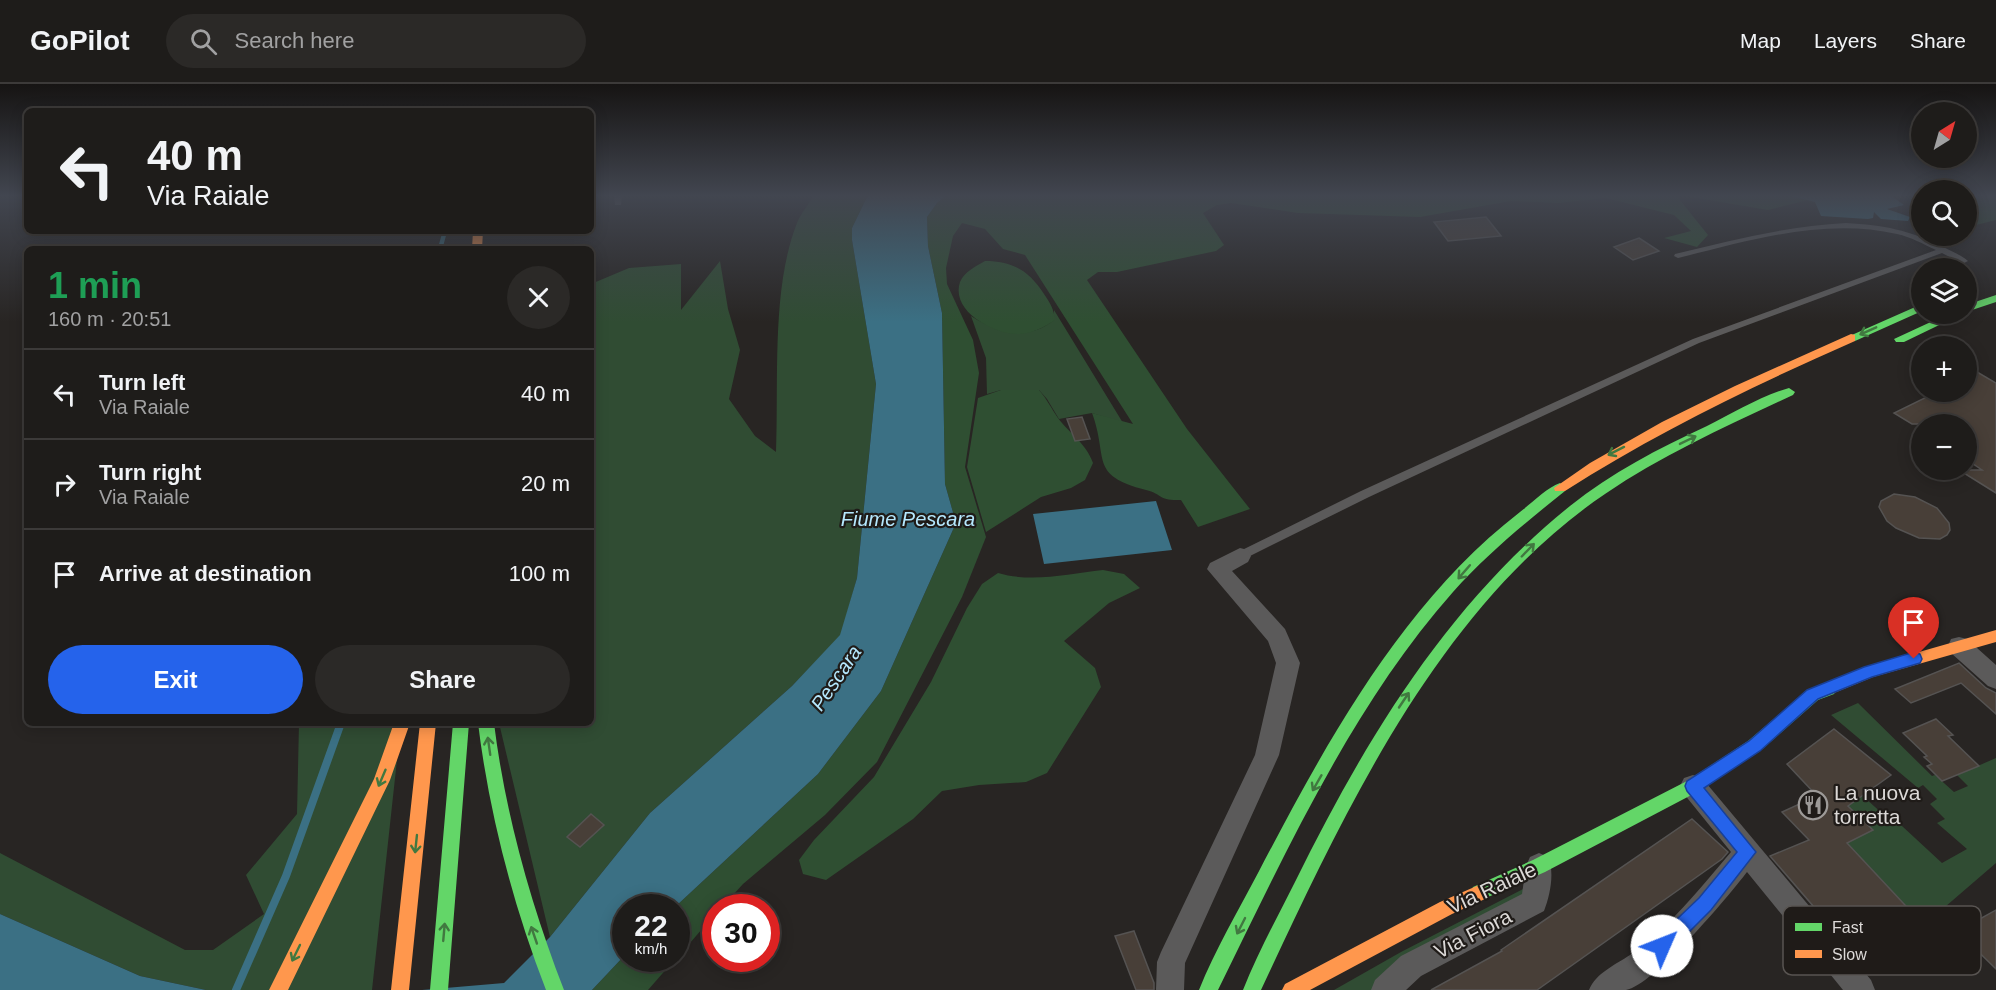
<!DOCTYPE html>
<meta charset="utf-8">
<style>
:root{--surface:#1e1c1a;--page:#2b2927;--text:#f1f3f6;--muted:#a1a1a2;--line:#3c3a39;--accent:#2563eb}
body{margin:0;font-family:Helvetica,sans-serif;background:var(--page);color:var(--text);height:100vh;display:flex;flex-direction:column;font-size:22px;white-space:nowrap}
*{box-sizing:border-box;margin:0}
p{font-size:20px;color:var(--muted)}
.icon{flex:none;width:33px;height:33px;fill:none;stroke:currentColor;stroke-width:2;stroke-linecap:round;stroke-linejoin:round}
.map{position:relative;flex:1;overflow:hidden}
.drawer{position:absolute;left:24px;top:162px;width:570px;height:480px;display:flex;flex-direction:column;background:var(--surface);border-radius:9px;box-shadow:0 3px 15px #0003,0 0 0 2px var(--line)}
.drawer>*{flex:none}
.hud{position:absolute;left:24px;top:24px;width:570px;height:126px;border-radius:9px;box-shadow:0 3px 15px #0003,0 0 0 2px var(--line);background:#1e1c1a;color:var(--text);overflow:hidden}
.needle{width:39px;rotate:37deg}
.tools{position:absolute;left:1911px;top:18px;display:grid;gap:12px}
.tools a{display:grid;place-items:center;width:66px;height:66px;border-radius:50%;background:var(--surface);box-shadow:0 3px 15px #0003,0 0 0 2px var(--line);font-size:30px}
.speed{position:absolute;left:612px;top:810px;display:flex;gap:12px;font-size:30px;font-weight:700;text-align:center}
.speed>*{display:grid;place-content:center;width:78px;height:78px;border-radius:50%;background:var(--surface);box-shadow:0 3px 15px #0003,0 0 0 2px var(--line);line-height:1}
.speed small{font-size:15px;font-weight:400}
.speed .limit{border:9px solid #d22;background:#fff;color:#111}
.pin{position:absolute;display:grid;place-items:center;width:51px;height:51px;color:#fff;margin:-62px -26px;border-radius:50% 50% 50% 0;rotate:-45deg;box-shadow:0 0 6px #0007}
.pin .icon{rotate:45deg}
.me{position:absolute;width:66px;margin:-33px;rotate:46deg;stroke-linejoin:round;filter:drop-shadow(0 0 4px #0008)}
.turn{display:flex;align-items:center;gap:21px;height:126px;padding:0 24px;font-size:27px}
.turn .icon{width:78px;height:78px;stroke-width:2.5}
.turn b{display:block;font-size:42px;line-height:51px}
.round{display:grid;place-items:center;flex:none;width:63px;height:63px;border-radius:32px;background:var(--page)}
.headline{display:flex;align-items:center;justify-content:space-between;height:102px;padding:0 24px}
h1{font-size:36px;font-weight:700;line-height:45px;color:#1e9e55}
.button{display:flex;gap:12px;margin-top:auto;padding:12px 24px}
.button a{flex:1;height:69px;border-radius:36px;background:var(--accent);color:#fff;font-size:24px;font-weight:700;line-height:69px;text-align:center}
.button a+a{background:var(--page);color:var(--text)}
ul{padding:0;list-style:none}
li{display:flex;align-items:center;gap:18px;height:90px;padding:0 24px;border-top:2px solid var(--line)}
li div{flex:1}
li b{display:block;font-size:22px}
li em{font-style:normal}
header{display:flex;align-items:center;gap:36px;box-sizing:border-box;height:84px;padding:0 30px;background:var(--surface);border-bottom:2px solid var(--line)}
header strong{font-size:28px}
nav{display:flex;gap:33px;margin-inline-start:auto;font-size:21px}
.search{width:420px;height:54px;background:var(--page);display:flex;align-items:center;gap:15px;box-sizing:border-box;padding:0 21px;border-radius:33px;color:var(--muted);font-size:22px}
.map>svg:first-child{display:block}
</style>
<header>
<strong>GoPilot</strong>
<div class="search"><svg class="icon" aria-label="search" viewBox="0 0 24 24"><circle cx="10" cy="10" r="6"/><path d="M15 15l6 6"/></svg>Search here</div>
<nav><a>Map</a><a>Layers</a><a>Share</a></nav>
</header>
<div class="map">
<svg width="1996" height="906" viewBox="0 0 1996 906">
<rect width="100%" height="100%" fill="#282523"/>
<!-- green -->
<path fill="#304c33" d="M814,111H868L852,144V156L876,300L857,494L841,551L792,602L650,729L550,853L499,639H591V200L629,184L681,180V226L720,177L728,225L740,266L729,315L755,352L776,368C779,297 771,205 797,139C801,129 809,120 814,111Z
M1966,111H1996V136L1972,142L1967,124Z
M1054,226L1123,339L1092,329L1059,335L1047,315L1039,306H1001L987,310L986,274L971,232C998,249 1028,257 1054,236Z
M1858,619L1932,692L1935,691L1954,708L1968,702L1957,691L1996,674V779L1924,841L1847,759L1873,746L1826,700L1838,690L1884,731L1889,730L1942,779L1967,765L1937,739L1945,735L1930,720L1937,715L1923,701L1918,704L1831,631Z
M299,639H401L372,906H206L140,892L0,830V769L185,866H213L264,830L246,791L297,730Z
M1529,802L1531,810L1374,906H1334L1401,868Z"/>
<!-- forest -->
<path fill="#2f4f32" d="M947,111H1676L1708,151L1697,163L1664,154L1691,147L1674,131L1606,114L1558,119L1511,117L1420,133L1298,129L1231,119L1217,121L1203,129L1224,161L1216,167L1117,188H1098L1087,196L1187,345L1250,425L1198,443L1181,416C1158,417 1163,410 1146,406C1088,391 1109,375 1092,329L1133,340L1025,171L1003,165L985,145L962,139L953,152L946,184L947,200L973,256L979,289L965,383L986,453L962,513L877,678L825,731L743,800L722,823L716,824L715,830L677,874L675,823L818,690L881,607L956,439L945,400L942,229L928,162L927,133L937,119Z
M1679,111H1787L1808,116L1768,126Z
M985,177C1013,177 1029,187 1044,210C1050,219 1054,225 1055,236C1045,243 1033,249 1020,250C996,251 950,228 960,198C964,188 976,182 985,177Z
M1001,306H1039C1047,315 1051,324 1058,334C1070,350 1086,359 1093,379L1085,396L1071,404L1041,413L986,448L967,383L978,314Z
M1103,486L1124,490L1140,504L1109,519L1064,557L1095,584L1101,603L1047,689L1026,698L979,701L942,707L913,735L826,796L803,790L799,776L814,756L874,693L931,598L967,524L982,500L998,489C1032,499 1068,490 1103,486Z
M625,871L626,874H676L648,906H592Z"/>
<!-- water -->
<path fill="#3b7084" d="M868,111H947L937,119L927,133L928,162L942,229L945,400L956,439L881,607L818,690L675,823L626,824L625,871L592,906H422L504,899L550,853L650,729L792,602L840,551L857,494L876,300L852,156V144Z
M1787,111H1890L1904,121L1887,125L1910,133L1908,137L1881,135L1874,128L1873,134L1868,135L1821,132L1815,118Z
M1156,417L1172,466L1044,480L1033,430Z
M0,830L140,892L206,906H0Z"/>
<g fill="none" stroke-linecap="round" stroke-linejoin="round">
<!-- stream-far1 -->
<path stroke="#3b7084" stroke-width="4.5" d="M440,165L445,147"/>
<!-- stream -->
<path stroke="#3b7084" stroke-width="8" d="M236,906L286,792L341,639"/>
</g>
<!-- building -->
<path fill="#483f38" stroke="#555352" stroke-width="1.5" d="M1486,133L1501,152L1448,157L1434,138Z
M1639,154L1659,167L1633,176L1614,163Z
M1977,288L1996,299V409L1959,386H1982L1966,375V340H1912L1894,329L1937,308H1966V293Z
M1082,333L1090,355L1075,357L1067,335Z
M1894,410L1915,413L1937,424L1949,439L1950,446L1947,451L1940,455L1919,454L1896,444L1887,437L1879,423L1881,417Z
M1959,579L1986,604L1996,609V630L1961,599L1911,619L1895,605Z
M1936,635L1953,651L1948,652L1979,682L1942,697L1927,682L1932,680L1924,673L1927,672L1903,649Z
M1834,645L1891,691L1848,722L1873,746L1847,759L1919,836L1852,867L1770,772L1809,756L1782,728L1817,712L1787,680Z
M591,730L604,741L580,763L567,753Z
M1692,735L1728,768L1722,775L1537,906H1431L1502,867L1501,866Z
M1968,826L1978,836L1996,826V885L1947,837Z
M1134,847L1154,899V906H1136L1115,852Z"/>
<g fill="none" stroke-linecap="round" stroke-linejoin="round">
<!-- lane -->
<path fill="#5b5a5a" fill-rule="evenodd" d="M614,111H622L621,121H615Z
M1846,139C1884,141 1909,146 1943,163C1951,167 1961,171 1968,177L1964,179H1961L1942,169L1699,259L1369,413L1244,475H1236L1235,472L1236,469L1361,407L1693,255L1936,166C1923,160 1911,153 1897,150C1824,133 1748,157 1678,174L1674,172L1675,170C1732,156 1788,142 1846,139Z"/>
<!-- street -->
<path fill="#5b5a5a" fill-rule="evenodd" d="M1240,464L1248,466L1251,472L1248,478L1232,487L1285,545L1300,579L1279,671L1185,879L1184,906H1156L1157,878L1161,868L1255,671L1276,579L1268,557L1207,485L1210,479Z
M1959,553L1967,555L1996,581V605L1988,602L1951,569L1948,562L1951,555Z
M1693,691L1702,694L1871,896L1875,906H1843L1747,788C1728,813 1654,901 1626,906C1614,906 1601,906 1589,906C1596,889 1615,881 1630,871C1667,846 1702,802 1731,768L1684,710L1680,702L1684,694Z
M1539,769L1548,773C1555,788 1550,812 1544,827L1421,892L1406,906H1371L1375,896L1401,872L1522,810L1526,782L1530,773Z"/>
<!-- fast -->
<path fill="#63d668" fill-rule="evenodd" d="M1996,211V218L1966,228V221Z
M1922,220V227L1855,257H1847L1845,254Z
M1948,230H1962L1904,258H1896L1894,255Z
M1789,304L1795,308L1793,311C1729,341 1664,370 1605,410C1438,523 1344,729 1261,906H1243C1258,868 1278,832 1296,796C1365,656 1447,521 1570,422C1611,389 1659,364 1707,342C1733,329 1761,312 1789,304Z
M1560,399L1566,404L1565,407C1525,439 1487,470 1453,508C1352,622 1285,770 1218,906H1199C1215,866 1238,827 1258,789C1326,659 1402,519 1520,428C1532,419 1546,404 1560,399Z
M1829,599L1834,600L1837,605L1834,610L1818,616L1760,667L1699,707L1545,788L1479,817L1473,815L1470,809L1473,803L1533,776L1687,697L1748,657L1808,606Z
M453,639H469L448,906H430Z
M478,639H494C505,729 531,821 564,906H546C513,821 489,729 478,639Z"/>
<!-- slow -->
<path fill="#ff974d" fill-rule="evenodd" d="M473,147H483L482,165H472Z
M1851,250L1855,251V257C1755,301 1657,348 1565,407H1555L1554,404L1590,379L1662,338L1735,302Z
M1996,546V558L1873,593L1829,611L1824,610L1821,605L1824,600L1870,582Z
M394,639H410L390,696L288,906H269L374,695Z
M420,639H436L409,906H391Z
M1479,801L1485,803L1488,809L1485,815L1452,830L1310,906H1282L1285,900L1440,818Z"/>
</g>
<!-- one-way arrows -->
<defs><path id="oneway-shaft" d="M-6 0H5M1.5-3L5.5 0L1.5 3" fill="none" stroke-width="1.6" stroke-linecap="round" stroke-linejoin="round" transform="scale(1.5)"/></defs>
<g stroke="#417840">
<use href="#oneway-shaft" transform="translate(1868 247) rotate(156)"/>
<use href="#oneway-shaft" transform="translate(1688 356) rotate(-26)"/>
<use href="#oneway-shaft" transform="translate(1616 367) rotate(153)"/>
<use href="#oneway-shaft" transform="translate(1528 466) rotate(-46)"/>
<use href="#oneway-shaft" transform="translate(1464 488) rotate(131)"/>
<use href="#oneway-shaft" transform="translate(1404 616) rotate(-56)"/>
<use href="#oneway-shaft" transform="translate(489 662) rotate(-98)"/>
<use href="#oneway-shaft" transform="translate(382 694) rotate(113)"/>
<use href="#oneway-shaft" transform="translate(1317 699) rotate(120)"/>
<use href="#oneway-shaft" transform="translate(416 760) rotate(96)"/>
<use href="#oneway-shaft" transform="translate(1241 842) rotate(117)"/>
<use href="#oneway-shaft" transform="translate(444 848) rotate(-85)"/>
<use href="#oneway-shaft" transform="translate(534 851) rotate(-109)"/>
<use href="#oneway-shaft" transform="translate(296 869) rotate(116)"/>
</g>
<!-- sky -->
<linearGradient id="sky" x2="0" y2="1"><stop stop-color="#161413"/><stop offset="0.47" stop-color="#424650"/><stop offset="1" stop-color="#424650" stop-opacity="0"/></linearGradient>
<rect width="1996" height="238" fill="url(#sky)"/>
<!-- route -->
<path fill="#2563eb" stroke="#184099" stroke-width="1.5" d="M1914,568L1920,570L1922,575L1920,579L1872,593L1818,615L1760,667L1704,704L1756,768L1711,826L1668,869L1662,871L1655,869L1653,862L1655,856L1699,814L1737,768L1687,707L1685,702L1687,697L1749,657L1807,606L1864,583Z"/>
<!-- icons -->
<defs>
<g id="restaurant-ring" transform="scale(1.5)"><circle r="9.5" fill="#1f1b18" stroke="#9d9a98" stroke-width="1.5"/><path d="M-5-6h1v4h1v-4h1v4h1v-4h1v5L-1.5 .5V6h-2V.5L-5-1ZM5-6V6H3V1.5H1.5Q1.5-4 5-6Z" fill="#9d9a98"/></g>
</defs>
<g fill-rule="evenodd">
<use href="#restaurant-ring" x="1813" y="721"/>
</g>
<g text-anchor="middle" stroke-width="4.5" stroke-linejoin="round" paint-order="stroke">
<!-- water labels -->
<g font-size="20" font-style="italic" fill="#b5e8fe" stroke="#1f1b18">
<text x="908" y="442">Fiume Pescara</text>
<text transform="translate(836 594) rotate(-56)" y="7">Pescara</text>
</g>
<!-- near-poi labels -->
<g font-size="21" fill="#dcd9d7" stroke="#1f1b18" text-anchor="start">
<text x="1834" y="716">La nuova<tspan x="1834" dy="24">torretta</tspan></text>
</g>
<!-- near-street labels -->
<g font-size="21" fill="#dcd9d7" stroke="#1f1b18">
<text transform="translate(1492 804) rotate(-25)" y="7">Via Raiale</text>
<text transform="translate(1473 850) rotate(-27)" y="7">Via Fiora</text>
</g>
</g>
<!-- legend -->
<rect x="1783" y="822" width="198" height="69" rx="9" fill="#1f1b18" stroke="#585451" stroke-width="1.5"/>
<rect x="1795" y="839" width="27" height="8" fill="#63d668"/>
<rect x="1795" y="866" width="27" height="8" fill="#ff974d"/>
<g font-size="16" fill="#dcd9d7">
<text x="1832" y="849">Fast</text>
<text x="1832" y="876">Slow</text>
</g>
</svg>
<div class="tools">
<a><svg class="needle" viewBox="-14 -14 28 28"><path d="M0-13l5 13h-10z" fill="#e53935"/><path d="M0 13l5-13h-10z" fill="#a1a1a2"/></svg></a>
<a><svg class="icon" aria-label="search" viewBox="0 0 24 24"><circle cx="10" cy="10" r="6"/><path d="M15 15l6 6"/></svg></a>
<a><svg class="icon" aria-label="layers" viewBox="0 0 24 24"><path d="M12 4l9 5-9 5-9-5zM3 14l9 5 9-5"/></svg></a>
<a>+</a>
<a>−</a>
</div>
<div class="speed"><div>22<small>km/h</small></div><div class="limit">30</div></div>
<div class="pin" style="left:1914px;top:575px;background:#d93025"><svg class="icon" aria-label="arrive" viewBox="0 0 24 24"><path d="M6 21V4h12l-3 4 3 4H6"/></svg></div>
<svg class="me" style="left:1662px;top:862px" viewBox="-20 -20 40 40"><circle r="19" fill="#fff"/><path d="M0-13L10 11 0 6-10 11z" fill="#2563eb"/></svg>
<div class="hud">
<div class="turn"><svg class="icon" aria-label="left" viewBox="0 0 24 24"><path d="M17 20v-9H6M10 6l-5 5 5 5"/></svg><div><b>40 m</b>Via Raiale</div></div>
</div>
<section class="drawer">
<div class="headline"><div><h1>1 min</h1><p>160 m · 20:51</p></div><a class="round"><svg class="icon" aria-label="close" viewBox="0 0 24 24"><path d="M6 6l12 12M18 6L6 18"/></svg></a></div>
<ul>
<li><svg class="icon" aria-label="left" viewBox="0 0 24 24"><path d="M17 20v-9H6M10 6l-5 5 5 5"/></svg><div><b>Turn left</b><p>Via Raiale</p></div><em>40 m</em></li>
<li><svg class="icon" aria-label="right" viewBox="0 0 24 24"><path d="M7 20v-9h11M14 6l5 5-5 5"/></svg><div><b>Turn right</b><p>Via Raiale</p></div><em>20 m</em></li>
<li><svg class="icon" aria-label="arrive" viewBox="0 0 24 24"><path d="M6 21V4h12l-3 4 3 4H6"/></svg><div><b>Arrive at destination</b></div><em>100 m</em></li>
</ul>
<div class="button"><a>Exit</a><a>Share</a></div>
</section>
</div>
